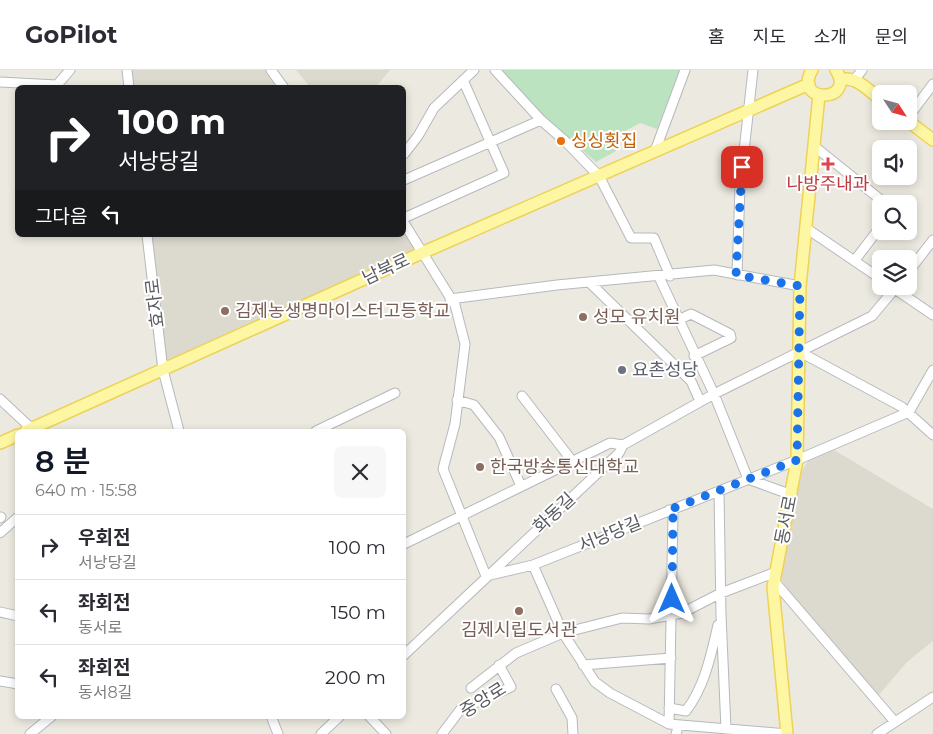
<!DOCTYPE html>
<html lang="ko">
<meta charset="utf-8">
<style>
:root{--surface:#fff;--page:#f7f7f7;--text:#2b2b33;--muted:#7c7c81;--line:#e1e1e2;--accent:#111827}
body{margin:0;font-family:Montserrat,"Noto Sans KR",sans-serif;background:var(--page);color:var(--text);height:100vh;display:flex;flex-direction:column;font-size:19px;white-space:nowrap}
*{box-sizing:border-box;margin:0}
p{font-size:16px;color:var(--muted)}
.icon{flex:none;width:28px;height:28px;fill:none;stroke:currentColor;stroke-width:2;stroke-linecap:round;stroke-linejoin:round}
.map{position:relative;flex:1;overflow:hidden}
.sheet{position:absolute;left:15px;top:359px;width:391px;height:290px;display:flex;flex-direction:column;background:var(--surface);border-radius:8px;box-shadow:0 2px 8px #0003}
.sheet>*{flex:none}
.banner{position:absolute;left:15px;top:15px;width:391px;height:152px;border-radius:8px;box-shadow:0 2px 8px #0003;background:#202124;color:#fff;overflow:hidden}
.needle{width:32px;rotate:126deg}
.tools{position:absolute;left:872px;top:15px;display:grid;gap:10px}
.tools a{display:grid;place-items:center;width:45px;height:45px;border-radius:8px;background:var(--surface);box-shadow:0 2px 8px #0003;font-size:25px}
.pin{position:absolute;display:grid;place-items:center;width:42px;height:42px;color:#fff;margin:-21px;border-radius:10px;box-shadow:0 2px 8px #0006}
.me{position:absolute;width:55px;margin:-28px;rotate:0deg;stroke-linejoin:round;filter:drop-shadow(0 0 4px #0008)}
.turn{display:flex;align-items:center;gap:18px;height:105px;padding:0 20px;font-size:22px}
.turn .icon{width:65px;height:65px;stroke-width:2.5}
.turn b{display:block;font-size:35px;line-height:42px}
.then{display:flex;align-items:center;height:48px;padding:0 20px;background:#0003;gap:10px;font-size:19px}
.round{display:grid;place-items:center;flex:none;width:52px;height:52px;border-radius:8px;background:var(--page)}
.overview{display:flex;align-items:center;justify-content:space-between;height:85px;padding:0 20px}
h1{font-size:30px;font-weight:600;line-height:38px;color:var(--accent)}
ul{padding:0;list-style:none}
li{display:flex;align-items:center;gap:15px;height:65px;padding:0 20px;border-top:1px solid var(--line)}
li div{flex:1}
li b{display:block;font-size:19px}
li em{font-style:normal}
header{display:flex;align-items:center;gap:30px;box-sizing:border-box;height:70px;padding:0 25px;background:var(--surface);border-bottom:1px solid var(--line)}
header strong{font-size:24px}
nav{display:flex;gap:28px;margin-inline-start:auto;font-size:18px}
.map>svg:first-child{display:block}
</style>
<header>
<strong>GoPilot</strong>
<nav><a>홈</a><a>지도</a><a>소개</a><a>문의</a></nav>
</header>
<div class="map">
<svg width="933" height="664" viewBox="0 0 933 664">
<rect width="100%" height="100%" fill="#eceae0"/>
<!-- education -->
<path fill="#dcd9ce" d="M127,0H271L284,17H129Z
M296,0H390L376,17L311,18Z
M404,155L424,182L163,300L147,165H404Z
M834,380L933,439V571L907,592L878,626L787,521L780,506L801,402L808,391Z"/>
<!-- green -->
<path fill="#bce3c0" d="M502,0H680L657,59L640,53L614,67L616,81L596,92L546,49Z"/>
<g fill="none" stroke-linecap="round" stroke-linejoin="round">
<!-- minor casing -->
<g stroke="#b6b8bd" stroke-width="11">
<path id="minor" d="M127,0L129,18
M271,0L284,18
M495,0L541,50L565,71L599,106L631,168H654L670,206
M855,9L862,0
M0,12L57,15L70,0
M909,46L933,14
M814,76L886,134
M655,81L685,0
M404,84L418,66L434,38L474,0
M404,110L541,50
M404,148L504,103L463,10
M404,153L455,235L465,274L455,354L443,399L486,506
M806,158L881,209
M147,165L163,300L179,361
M855,190L881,156
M909,201L933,170
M737,205L740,117L753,0
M659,207L714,324L748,409L792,425
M589,212L691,311L700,331
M892,217L933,245
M450,229L557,215L714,200L800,216
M678,250L691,244L730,264L731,268L694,286
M798,281L902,337L933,365
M522,326L573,392
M0,329L32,359
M457,330L474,335L499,367L521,416
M316,361L395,323
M719,421L721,545L726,659
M0,448L1,447
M0,463L18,447
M404,474L610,373L623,375
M533,495L563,563L595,612L610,623L669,654L787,664
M486,506L533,495L797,390L909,342L933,300
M774,511L895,652
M0,542L18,546
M404,585L619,383L623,375L714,324L872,246L897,216
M583,595L671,588
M0,611L18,614
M471,618L516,583L563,563L622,548L649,549L682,543L721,523L776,502
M556,619L572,648L573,664
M669,638L686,641C705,616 711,585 718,555
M271,646L278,664
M369,646L386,664
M669,654L673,444L669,440
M30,664L52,646
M321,664L340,646
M442,664L460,640L511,617L499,595
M676,664L677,661
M877,664L933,627"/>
</g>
<!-- major casing -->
<g stroke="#eed257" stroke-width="14">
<path id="major" d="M812,0C792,34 857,33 836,0
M840,10C856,5 869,21 881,30
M908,51L933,70
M26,361L424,182L809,14
M0,373L18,365
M787,664L773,517L797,390L800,216L819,25"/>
</g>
<!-- minor -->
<use href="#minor" stroke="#fff" stroke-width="9"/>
<!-- major -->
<use href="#major" stroke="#fdf7a4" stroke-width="11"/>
</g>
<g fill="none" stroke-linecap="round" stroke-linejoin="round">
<!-- route -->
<path stroke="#1a73e8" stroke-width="9" stroke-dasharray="0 16.2" d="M672,529L673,444L669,440L797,390L800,216L736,205L742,97"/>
</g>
<!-- markers -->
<circle fill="#e8710a" stroke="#fff" stroke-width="2" cx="561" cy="71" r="5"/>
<path fill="#e0444e" stroke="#fff" stroke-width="2" d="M825.5 86.5h5v5h5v5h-5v5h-5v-5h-5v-5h5z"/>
<g fill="#8d6e63" stroke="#fff" stroke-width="2">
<circle cx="225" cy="241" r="5"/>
<circle cx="583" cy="247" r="5"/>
<circle cx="480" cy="397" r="5"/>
<circle cx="519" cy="541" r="5"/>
</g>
<circle fill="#6b7280" stroke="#fff" stroke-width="2" cx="622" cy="300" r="5"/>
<g text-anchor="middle" stroke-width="4" stroke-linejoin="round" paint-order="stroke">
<!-- food labels -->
<g font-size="18" fill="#c56008" stroke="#fff" text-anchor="start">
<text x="571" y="77">싱싱횟집</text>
</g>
<!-- health labels -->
<g font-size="18" fill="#be3a42" stroke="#fff">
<text x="828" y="120">나방주내과</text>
</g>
<!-- street labels -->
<g font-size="18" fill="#595c61" stroke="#fff">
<text transform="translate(386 199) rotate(-25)" y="6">남북로</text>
<text transform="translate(155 233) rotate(-97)" y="6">효자로</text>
<text transform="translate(554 443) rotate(-43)" y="6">화동길</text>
<text transform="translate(786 450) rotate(-79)" y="6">동서로</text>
<text transform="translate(610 464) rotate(-22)" y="6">서낭당길</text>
<text transform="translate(483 630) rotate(-32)" y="6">중앙로</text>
</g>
<!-- education labels -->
<g font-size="18" fill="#785e54" stroke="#fff" text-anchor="start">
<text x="235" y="247">김제농생명마이스터고등학교</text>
<text x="593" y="253">성모 유치원</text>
<text x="490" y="403">한국방송통신대학교</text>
<text x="519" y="566" text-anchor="middle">김제시립도서관</text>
</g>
<!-- worship labels -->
<g font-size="18" fill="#5b616d" stroke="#fff" text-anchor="start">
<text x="632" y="306">요촌성당</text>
</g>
</g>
</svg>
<div class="tools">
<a><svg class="needle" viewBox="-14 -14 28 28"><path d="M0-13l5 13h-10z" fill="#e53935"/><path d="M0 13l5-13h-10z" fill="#7c7c81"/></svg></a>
<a><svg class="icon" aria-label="sound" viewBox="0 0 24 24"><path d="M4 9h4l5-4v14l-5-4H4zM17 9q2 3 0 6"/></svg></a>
<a><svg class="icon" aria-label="search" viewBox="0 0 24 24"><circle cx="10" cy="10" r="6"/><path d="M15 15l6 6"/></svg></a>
<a><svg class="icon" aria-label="layers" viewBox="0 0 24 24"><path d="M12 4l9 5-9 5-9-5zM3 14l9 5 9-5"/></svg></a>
</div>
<div class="pin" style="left:742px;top:97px;background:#d93025"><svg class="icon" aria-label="arrive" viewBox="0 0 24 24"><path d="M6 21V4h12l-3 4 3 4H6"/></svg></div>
<svg class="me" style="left:672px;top:529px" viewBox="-20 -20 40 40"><path d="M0-17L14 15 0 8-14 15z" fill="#1a73e8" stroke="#fff" stroke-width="4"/></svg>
<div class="banner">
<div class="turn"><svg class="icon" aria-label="right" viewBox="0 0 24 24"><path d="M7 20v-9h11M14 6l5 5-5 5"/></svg><div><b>100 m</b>서낭당길</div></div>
<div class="then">그다음<svg class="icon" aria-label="left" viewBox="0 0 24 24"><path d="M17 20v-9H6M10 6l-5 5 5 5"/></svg></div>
</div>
<section class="sheet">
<div class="overview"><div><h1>8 분</h1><p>640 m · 15:58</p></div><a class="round"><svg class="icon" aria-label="close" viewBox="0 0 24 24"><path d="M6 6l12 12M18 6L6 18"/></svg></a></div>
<ul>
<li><svg class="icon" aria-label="right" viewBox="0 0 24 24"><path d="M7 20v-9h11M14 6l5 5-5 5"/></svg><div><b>우회전</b><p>서낭당길</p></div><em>100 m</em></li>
<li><svg class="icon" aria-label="left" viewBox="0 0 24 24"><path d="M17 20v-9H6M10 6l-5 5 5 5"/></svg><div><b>좌회전</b><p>동서로</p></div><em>150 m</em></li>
<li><svg class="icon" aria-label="left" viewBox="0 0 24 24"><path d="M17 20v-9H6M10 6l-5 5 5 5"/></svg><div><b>좌회전</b><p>동서8길</p></div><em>200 m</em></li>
</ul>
</section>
</div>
